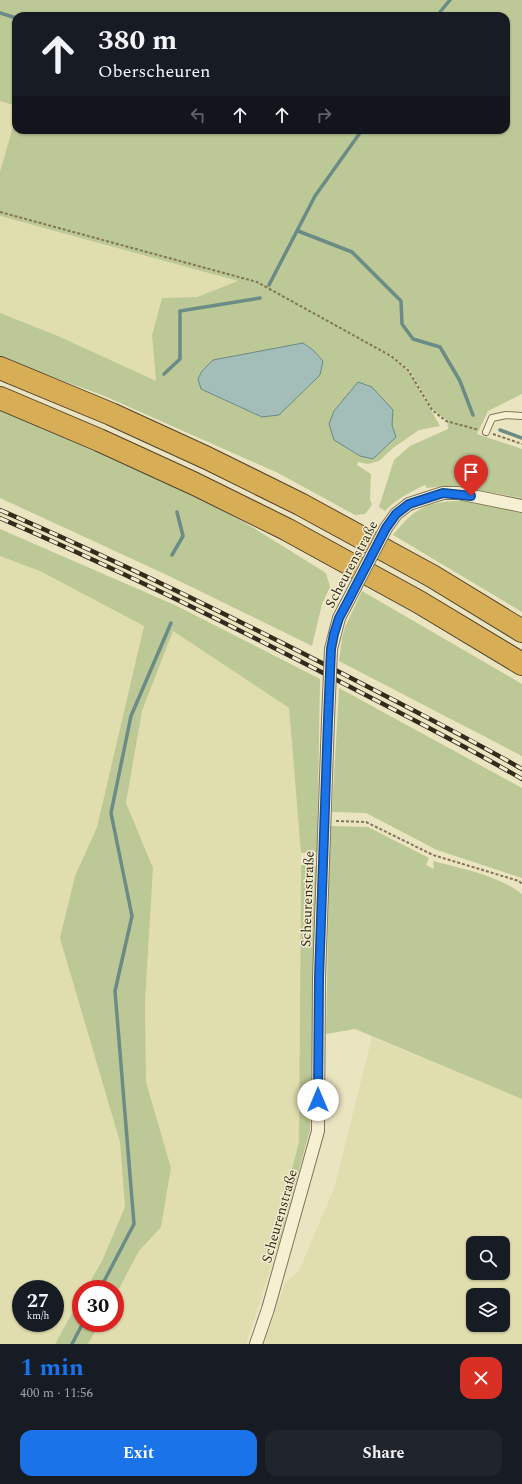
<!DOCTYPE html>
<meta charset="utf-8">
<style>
:root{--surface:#171b24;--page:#20242c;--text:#f1f3f6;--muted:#9ea1a6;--accent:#1a73e8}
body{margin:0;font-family:Spectral,serif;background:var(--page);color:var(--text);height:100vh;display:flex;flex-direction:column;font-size:15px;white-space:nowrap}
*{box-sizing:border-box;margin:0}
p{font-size:13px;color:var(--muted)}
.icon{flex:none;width:22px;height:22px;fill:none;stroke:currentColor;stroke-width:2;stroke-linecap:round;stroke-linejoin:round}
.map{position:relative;height:1344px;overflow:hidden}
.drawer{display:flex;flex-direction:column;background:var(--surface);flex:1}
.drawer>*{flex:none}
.guide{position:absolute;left:12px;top:12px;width:498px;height:122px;border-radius:12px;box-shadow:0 1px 3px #0004;background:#171b24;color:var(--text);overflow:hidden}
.fabs{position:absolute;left:466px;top:1236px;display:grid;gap:8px}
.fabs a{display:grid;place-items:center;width:44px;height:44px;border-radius:8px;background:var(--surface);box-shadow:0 1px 3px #0004;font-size:20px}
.speed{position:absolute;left:12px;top:1280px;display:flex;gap:8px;font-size:20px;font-weight:700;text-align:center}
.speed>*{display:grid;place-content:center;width:52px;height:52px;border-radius:50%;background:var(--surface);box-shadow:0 1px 3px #0004;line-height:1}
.speed small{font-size:10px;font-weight:400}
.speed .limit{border:6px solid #d22;background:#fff;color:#111}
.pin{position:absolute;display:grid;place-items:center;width:34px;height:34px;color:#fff;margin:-41px -17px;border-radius:50% 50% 50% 0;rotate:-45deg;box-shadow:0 0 4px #0007}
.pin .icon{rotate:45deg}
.me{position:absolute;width:44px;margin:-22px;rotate:0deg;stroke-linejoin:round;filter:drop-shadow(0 0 3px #0008)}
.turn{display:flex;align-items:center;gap:14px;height:84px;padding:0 20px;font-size:18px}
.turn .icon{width:52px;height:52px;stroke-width:2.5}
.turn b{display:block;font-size:28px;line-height:34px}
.lanes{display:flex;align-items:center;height:38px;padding:0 20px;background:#0003;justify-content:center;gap:20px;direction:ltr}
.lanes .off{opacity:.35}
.round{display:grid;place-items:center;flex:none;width:42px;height:42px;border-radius:12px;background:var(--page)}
.head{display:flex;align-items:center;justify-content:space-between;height:68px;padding:0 20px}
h1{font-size:24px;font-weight:700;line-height:30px;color:var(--accent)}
.action{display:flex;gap:8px;margin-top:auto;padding:8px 20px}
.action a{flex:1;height:46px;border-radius:12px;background:var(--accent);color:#fff;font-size:16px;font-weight:700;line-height:46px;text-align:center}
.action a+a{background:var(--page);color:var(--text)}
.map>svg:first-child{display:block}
</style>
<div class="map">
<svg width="522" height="1344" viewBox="0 0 522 1344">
<rect width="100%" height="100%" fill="#ebe4c1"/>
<!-- farmland -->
<path fill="#e0deae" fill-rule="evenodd" d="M0,101L16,106V116L0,172Z
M0,216L238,281L197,297L162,298L152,335L156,382L58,336L0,313Z
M0,556L40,571L144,626L97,827L75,876V986L120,1142L125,1207L102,1261L86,1289H81V1297L55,1344H0ZM21,1289H55V1323H21Z
M173,631L289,708L301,853L299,1142L272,1245L278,1246L246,1344H88L100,1323H115V1296L139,1251L161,1227L171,1169L146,1082L145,1002L153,868L126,803L142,711Z
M372,1037L522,1099V1344H264L285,1283L299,1271L335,1186ZM473,1243H503V1273H473ZM473,1295H503V1325H473Z"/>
<!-- green -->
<path fill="#bcc895" d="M0,0H522V394L488,411L477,434L522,449V498L460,487L445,486L427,488L425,485C410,492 396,499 385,511L379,507L394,460L410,446L448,429L447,420L432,409L409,369L391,355L372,346L391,356L408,370L440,426L419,430L393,448L379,461L368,464L358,462L357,465L371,474L370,499L372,505L365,514L355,515L278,473L102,395L0,358V313L58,336L156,381L152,335L162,298L197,297L238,281L0,216V172L16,116V130H506V16H16V106L0,101Z
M0,409L206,501L247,524L326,573L330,587L322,604L312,646L167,575L0,498Z
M454,501H467L522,512V612L393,535C412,512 422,503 454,501Z
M0,529L177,606L320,679L317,852L301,853L289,708L173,631L142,711L126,803L153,868L145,1002L146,1082L171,1168L161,1227L139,1251L115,1296V1289H86L102,1261L125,1207L120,1142L60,938L75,876L97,827L144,626L40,571L0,556Z
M362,591L522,684V756L339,661L342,638L345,627Z
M339,688L522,788V878L437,850L366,813L332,812Z
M330,826L368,827L429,858L426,865L434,869L433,861C463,869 497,875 522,894V1099L355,1029L326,1034Z
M301,865L317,866L310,1130L278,1246H272L299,1142Z
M81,1297V1323H100L88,1344H55Z"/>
<!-- water -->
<path fill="#a3bdb9" stroke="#6b8b87" d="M303,343L313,350L323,361L320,375L279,415L262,417L201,389L198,379L202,371L213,360Z
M358,382L372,387L393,410L392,425L396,437L373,459L360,456L334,440L329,424L334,411Z"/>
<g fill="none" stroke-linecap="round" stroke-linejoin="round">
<!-- stream -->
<path stroke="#6b8b87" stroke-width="3.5" d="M0,13L16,18
M440,16V12L450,0
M298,231L352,252L401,301L402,324L413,339L440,347L460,381L473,415
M269,285L315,196L362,130
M164,374L180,359V311L260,298
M500,430L522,438
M172,555L183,536L177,512
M100,1289L134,1224L115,991L132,916L111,813L131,716L171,623
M72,1344L83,1323"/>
<!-- service casing -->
<g stroke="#837559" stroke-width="8">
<path id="service" d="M486,432L492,418L506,415L522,416"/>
</g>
<!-- minor casing -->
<g stroke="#837559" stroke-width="14">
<path id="minor" d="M409,504L443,493H458L522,506
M256,1344L268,1309L318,1131L319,978L328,720"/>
</g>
<!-- motorway casing -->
<g stroke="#51432e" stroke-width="24">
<path id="motorway" d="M0,368L111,414L207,458L300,504L432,576L522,631
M0,398L99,440L195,484L286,529L419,602L522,664"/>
</g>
<!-- path -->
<path stroke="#837559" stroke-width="2" stroke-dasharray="3 2" stroke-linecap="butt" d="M0,212L257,282L391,356L408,370L432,410L446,421L479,430
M493,434L522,444
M336,821L366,822L433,855L519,881L522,884"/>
<!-- service -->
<use href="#service" stroke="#f6f0d3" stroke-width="6"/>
<!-- minor -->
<use href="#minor" stroke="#f6f0d3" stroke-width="12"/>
<!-- motorway -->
<use href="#motorway" stroke="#d7ae55" stroke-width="22"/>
<!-- rail casing -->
<g stroke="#342b1d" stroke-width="4.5">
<path id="rail" d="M0,510C109,557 216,609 322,663C389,698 456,731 522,769
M0,518C113,567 223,621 333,678C396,711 460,743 522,779"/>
</g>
<!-- rail -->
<use href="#rail" stroke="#f3edd0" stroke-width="3" stroke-dasharray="9" stroke-linecap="butt"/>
<!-- minor-bridge casing -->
<g stroke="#837559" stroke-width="14" stroke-linecap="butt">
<path id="minor-bridge" d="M328,720L331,649L339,618L386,528L396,514L409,504"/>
</g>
<!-- minor-bridge -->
<use href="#minor-bridge" stroke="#f6f0d3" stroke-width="12"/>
</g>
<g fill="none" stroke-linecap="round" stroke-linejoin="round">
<!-- route casing -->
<g stroke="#114b97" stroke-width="10">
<path id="route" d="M318,1100L319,978L328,720L331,649L334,634L339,618L346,605L386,528L396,514L409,504L443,493L471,496"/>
</g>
<!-- route -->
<use href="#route" stroke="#1a73e8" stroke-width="7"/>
</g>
<g text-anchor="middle" stroke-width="3" stroke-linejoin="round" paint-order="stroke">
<!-- street labels -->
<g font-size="14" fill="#342b1d" stroke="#f3edd0">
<text transform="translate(351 564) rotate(-62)" y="5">Scheurenstraße</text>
<text transform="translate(307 899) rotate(-88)" y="5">Scheurenstraße</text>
<text transform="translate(279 1216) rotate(-74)" y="5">Scheurenstraße</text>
</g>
</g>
</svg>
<div class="fabs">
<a><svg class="icon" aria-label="search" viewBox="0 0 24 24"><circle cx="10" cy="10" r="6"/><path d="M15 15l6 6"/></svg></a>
<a><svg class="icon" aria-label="layers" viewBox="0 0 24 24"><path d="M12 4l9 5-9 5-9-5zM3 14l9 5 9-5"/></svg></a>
</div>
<div class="speed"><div>27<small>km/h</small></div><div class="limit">30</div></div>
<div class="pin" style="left:471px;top:496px;background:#d93025"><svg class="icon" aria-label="arrive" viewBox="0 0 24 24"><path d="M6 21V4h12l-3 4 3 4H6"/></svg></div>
<svg class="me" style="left:318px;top:1100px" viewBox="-20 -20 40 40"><circle r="19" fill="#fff"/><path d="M0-13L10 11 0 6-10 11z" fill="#1a73e8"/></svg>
<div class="guide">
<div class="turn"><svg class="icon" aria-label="ahead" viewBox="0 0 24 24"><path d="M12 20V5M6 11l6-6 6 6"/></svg><div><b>380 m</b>Oberscheuren</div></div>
<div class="lanes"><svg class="icon off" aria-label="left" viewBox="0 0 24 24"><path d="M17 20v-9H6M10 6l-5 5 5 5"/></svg><svg class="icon" aria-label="ahead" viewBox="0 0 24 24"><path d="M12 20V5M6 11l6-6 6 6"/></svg><svg class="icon" aria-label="ahead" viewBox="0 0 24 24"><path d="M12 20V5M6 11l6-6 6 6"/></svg><svg class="icon off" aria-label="right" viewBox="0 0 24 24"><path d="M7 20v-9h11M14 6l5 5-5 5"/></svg></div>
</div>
</div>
<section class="drawer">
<div class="head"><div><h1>1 min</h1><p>400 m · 11:56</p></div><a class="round" style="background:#d93025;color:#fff"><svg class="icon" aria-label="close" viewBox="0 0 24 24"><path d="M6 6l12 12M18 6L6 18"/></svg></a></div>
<div class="action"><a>Exit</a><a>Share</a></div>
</section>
